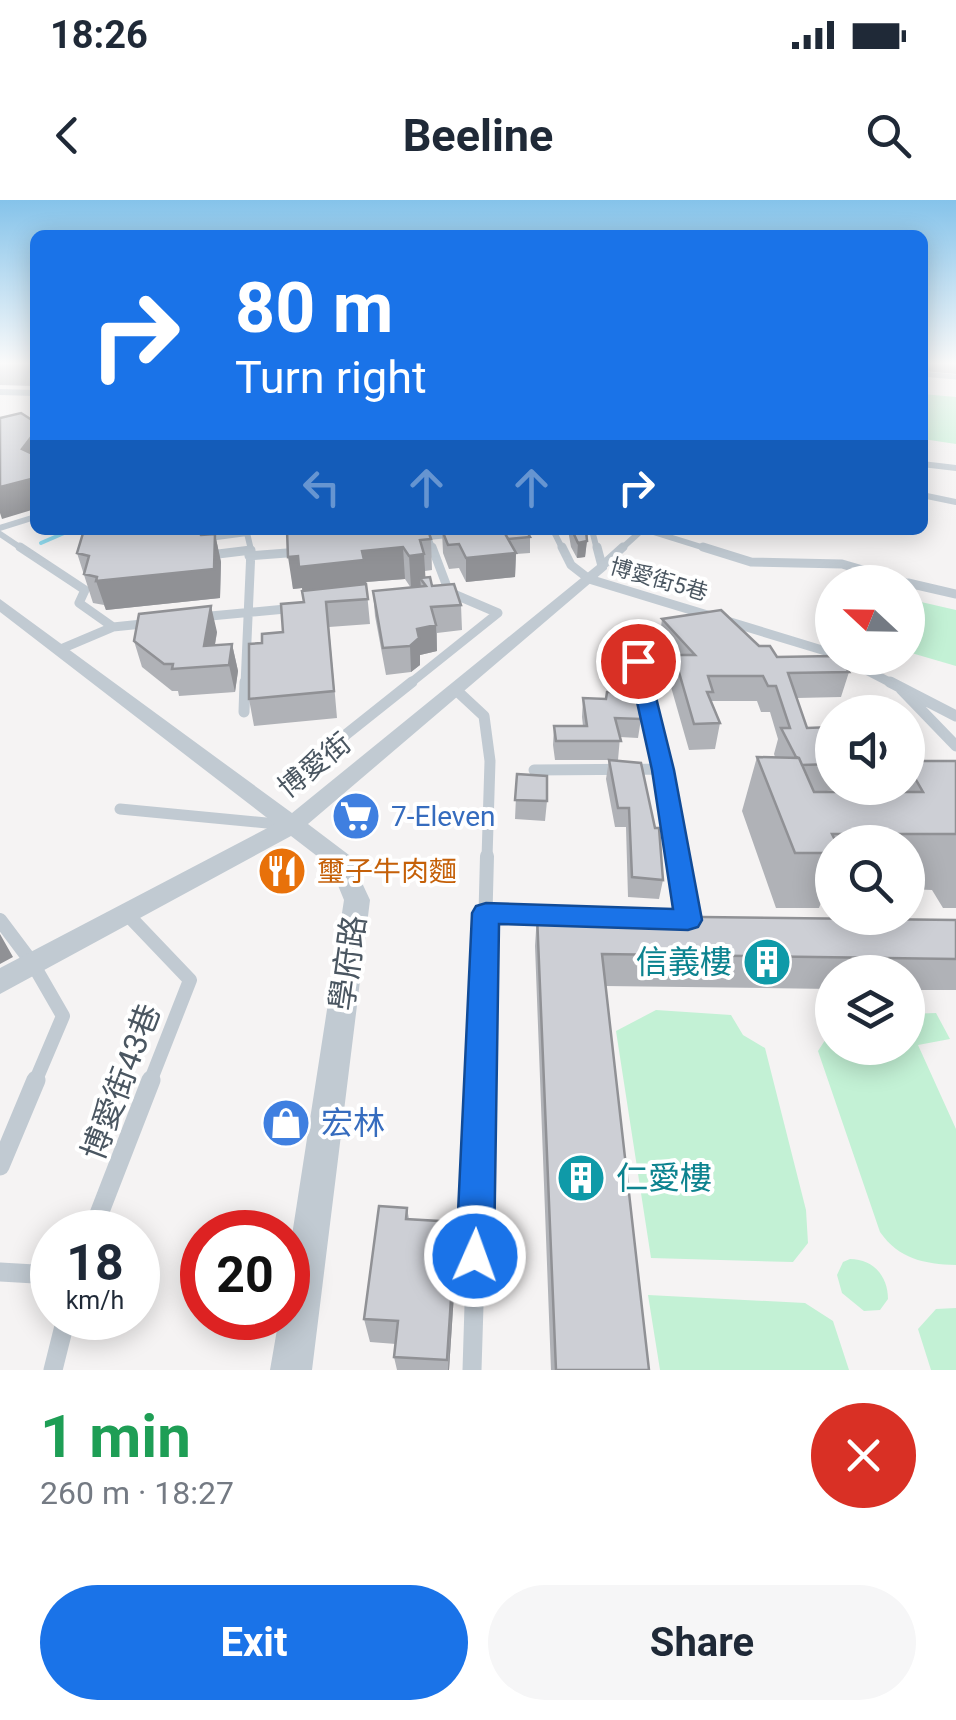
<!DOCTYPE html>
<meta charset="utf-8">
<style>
:root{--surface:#fff;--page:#f6f6f7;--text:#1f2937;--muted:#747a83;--accent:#1a73e8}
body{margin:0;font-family:Roboto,"Noto Sans TC",sans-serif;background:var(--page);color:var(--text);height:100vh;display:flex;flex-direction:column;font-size:38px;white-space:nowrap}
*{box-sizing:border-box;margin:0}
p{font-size:32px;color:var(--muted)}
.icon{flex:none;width:55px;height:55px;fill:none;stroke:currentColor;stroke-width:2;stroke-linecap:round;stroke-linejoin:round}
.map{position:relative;height:1170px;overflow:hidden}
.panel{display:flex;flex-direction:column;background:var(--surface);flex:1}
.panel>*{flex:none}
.guide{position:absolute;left:30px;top:30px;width:898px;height:305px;border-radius:15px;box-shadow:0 5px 25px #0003;background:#1a73e8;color:#fff;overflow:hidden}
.needle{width:65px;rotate:292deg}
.buttons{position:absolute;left:815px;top:365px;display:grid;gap:20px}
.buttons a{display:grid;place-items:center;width:110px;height:110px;border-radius:50%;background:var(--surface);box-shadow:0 5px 25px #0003;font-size:50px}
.speed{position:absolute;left:30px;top:1010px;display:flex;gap:20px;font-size:50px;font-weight:700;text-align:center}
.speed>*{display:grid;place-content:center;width:130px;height:130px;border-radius:50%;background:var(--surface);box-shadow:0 5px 25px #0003;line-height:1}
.speed small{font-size:25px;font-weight:400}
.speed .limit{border:15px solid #d22;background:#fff;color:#111}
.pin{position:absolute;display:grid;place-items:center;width:85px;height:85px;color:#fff;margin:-42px;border:5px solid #fff;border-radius:50%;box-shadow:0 2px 10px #0007}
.me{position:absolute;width:110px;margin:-55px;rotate:2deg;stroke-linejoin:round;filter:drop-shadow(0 0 8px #0008)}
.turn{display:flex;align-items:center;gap:35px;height:210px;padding:0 40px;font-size:45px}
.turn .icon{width:130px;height:130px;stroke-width:2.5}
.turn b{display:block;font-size:70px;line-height:85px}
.lanes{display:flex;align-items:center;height:95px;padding:0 40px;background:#0003;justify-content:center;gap:50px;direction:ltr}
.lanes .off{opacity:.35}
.round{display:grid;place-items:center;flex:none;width:105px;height:105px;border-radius:52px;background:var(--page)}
.summary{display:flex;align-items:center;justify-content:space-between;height:170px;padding:0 40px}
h1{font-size:60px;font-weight:700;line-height:75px;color:#1e9e55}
.action{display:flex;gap:20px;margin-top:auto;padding:20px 40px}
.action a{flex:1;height:115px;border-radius:60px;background:var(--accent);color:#fff;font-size:40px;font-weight:700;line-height:115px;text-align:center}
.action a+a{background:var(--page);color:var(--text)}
.status{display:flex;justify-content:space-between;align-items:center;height:70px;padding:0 50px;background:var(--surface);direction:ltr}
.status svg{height:28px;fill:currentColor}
header{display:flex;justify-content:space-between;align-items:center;height:130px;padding:0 40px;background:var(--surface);font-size:45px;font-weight:700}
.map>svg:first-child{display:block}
</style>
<div class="status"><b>18:26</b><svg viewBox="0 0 49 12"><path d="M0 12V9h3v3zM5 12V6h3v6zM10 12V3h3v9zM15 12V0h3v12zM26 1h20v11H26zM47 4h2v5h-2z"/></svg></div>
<header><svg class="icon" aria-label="back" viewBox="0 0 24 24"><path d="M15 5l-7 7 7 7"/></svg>Beeline<svg class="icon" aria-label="search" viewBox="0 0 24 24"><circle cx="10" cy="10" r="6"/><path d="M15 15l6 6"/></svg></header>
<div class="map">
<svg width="956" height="1170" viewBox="0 0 956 1170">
<rect width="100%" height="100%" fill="#f5f3f3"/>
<!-- green -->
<path fill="#c3f1d5" d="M922,194L956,197V244L923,239Z
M908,399L956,410V466L908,452Z
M656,810L731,815L743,835L765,848L806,1010L808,1043L793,1062L651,1058L616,831Z
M936,813L950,839L918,845L956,929V1065C924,1064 899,1059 880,1032L818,851L829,834L830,814L832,848H908V814Z
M850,1059C873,1059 888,1076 888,1099L880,1110L864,1111L842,1093L837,1075L843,1062Z
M648,1095L805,1103L833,1121L849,1170H660Z
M956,1108V1170H931L918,1129L936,1109Z"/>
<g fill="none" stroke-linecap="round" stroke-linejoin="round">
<!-- stream -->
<path stroke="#90daee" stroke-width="4" d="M41,343L71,330"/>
<!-- lane-far5 -->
<path stroke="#c1cad2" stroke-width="5" d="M922,174L956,177"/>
<!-- lane-far4 -->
<path stroke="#c1cad2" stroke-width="6" d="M922,264L956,268
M922,295L956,302
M0,328L35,317
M553,330L563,350
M592,330L597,350
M647,330L711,350
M0,334L24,350
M210,350L209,338L247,333L251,350
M433,350L428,337L458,334
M620,350L642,330"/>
<!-- lane-far3 -->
<path stroke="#c1cad2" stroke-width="9" d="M20,347L85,390L79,403L113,427
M210,347V355L251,350
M562,347L571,365L589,379L832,453
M597,347L602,366L623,347
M703,347L751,362L842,364L904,382
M249,356L300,352
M908,383L956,394
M200,417L296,408
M61,449L113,427L152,423
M843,458L895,485
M637,461L643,485
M245,485L251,350
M408,485L498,413L449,392L432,347"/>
<!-- lane-far2 -->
<path stroke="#c1cad2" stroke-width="11" d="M642,482L663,569L678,658
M890,482L956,516
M455,489L484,516L490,561L487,658
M901,489L956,546
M244,512L245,482
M319,556L412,482
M534,570L663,569
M120,609L287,625"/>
<!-- lane-far1 -->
<path stroke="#c1cad2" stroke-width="14" d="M677,656L688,720
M486,713L551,715
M127,714L190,780L150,882
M0,720L33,764L63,816L35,882
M481,882L487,656"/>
<!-- lane -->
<path stroke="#c1cad2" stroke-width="19" d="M0,966L36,880
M92,1032L151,880
M0,1072L52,1075
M53,1170L66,1118
M472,1170L481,880"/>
<!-- street -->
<path fill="#c1cad2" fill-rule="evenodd" d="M0,189L35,190V196L0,195Z
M602,361L607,363V369L308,624L349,655L370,700L312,1170H270L279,1118H288V1061L344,700L330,666L291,636L0,794V768L275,624L0,412V399L292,613Z"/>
</g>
<!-- wall -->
<path fill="#b0b2b7" d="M0,163H35V186L0,185Z
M922,163H956V174L922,171Z
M287,330L431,339L432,370L425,371V378L432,386L461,405L462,430L437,433V451L420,455V465L411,472L386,475L375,416L373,391L411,388L405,379L366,382L370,424L329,427L337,518L254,526L249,499L262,443L283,432L304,402L302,388L293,389Z
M442,330L530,337V353L516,354L515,377L466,382L459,368L449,369L443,353Z
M568,330H588L585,357L577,358L571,347Z
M215,334L221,362L220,398L106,410L104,405L93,403L77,353Z
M662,419L759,446L777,457L849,472L841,497L797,498L807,528L832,527V588H840L839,590L814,592H891L893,588H908V561H956V708H943L932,690L908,689V642H832V689H826L819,708H776L742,611L757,557H775L774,554L778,539L770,512H761L757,501H711L720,523L715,549L689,550L669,480L673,459L659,443Z
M217,432L215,445L232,444L238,471L235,492L179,496L178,491H172L142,467L134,441Z
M583,498L641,519L638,538L620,537L618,560L663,680L659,699L628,697L626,627H615L606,579L609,560H555L553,545L554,526H583L582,517Z
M517,574L547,601L545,621L515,619Z
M537,715L956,720V790H908V772H832V789L605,786L649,1170H551L535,746Z
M407,1008L409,1019L456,1022L457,1048L449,1170H397L394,1157L396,1144L370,1142L364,1119Z"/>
<!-- shaded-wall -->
<path fill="#909195" d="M35,232V270L22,249Z
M35,278V309L2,319L0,313V287Z
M215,334L221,362L220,398L106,410L96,381Z
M587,341L585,357L577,358L578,343Z
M403,347L405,379L366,382L367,392L304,399L302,388L293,389L288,357Z
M516,353L515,377L466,382V358Z
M424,354L426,386L420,378L421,387L411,388L409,356Z
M211,406L217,432L211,466L204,446Z
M436,425L437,451L420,455V465L411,472L410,446L417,429Z
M232,444L238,471L235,492L229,465Z
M0,734L13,757L0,764Z
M456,1022L457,1048L449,1170H448Z"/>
<!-- building -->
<path fill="#cdcfd5" stroke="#909195" stroke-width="2.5" d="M21,213L35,222V232L22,249L35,255V278L0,287V218Z
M84,330H197L201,335L215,334L214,369L96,381L97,377L84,374L89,356L77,353Z
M287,330H428L431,339L420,340L424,354L409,356L403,347L362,351L364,360L299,367L298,356L288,357Z
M442,330H503L516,353L466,358L459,344L448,345Z
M503,330H526L530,337L508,339Z
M572,330H586L587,341L578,343Z
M430,377L432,386L454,384L461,405L431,407L436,425L417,429L419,438L410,446L383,448L373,391L426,386L420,378Z
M366,384L368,399L326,402L334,491L249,499V444L262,443V434L283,432L281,404L304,402L302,391Z
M211,406L204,446L232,444L229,465L172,469L173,464H164L134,441L139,414Z
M721,410L759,446H770L777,457L832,456V458H839L849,472L788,473L807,528L832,527V564L802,565L799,558L796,557L781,528H790L776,486H768L763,476H708L713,492H707L720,523L694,524L674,455H695L662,419Z
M607,492H636L641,519L615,518L621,541H556L554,526H587L583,498L606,499Z
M757,557L799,558L814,592H923L908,566V561H956V634H832L836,642H832V653H795Z
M609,560L641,563L655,628H659L663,680L632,677L629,608H618Z
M517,574L547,576V601L515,600Z
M537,715L956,720V759L602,754L649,1170H556Z
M379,1006L407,1008L406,1019L456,1022L447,1160L394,1157L398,1121L364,1119Z"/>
<!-- sky -->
<linearGradient id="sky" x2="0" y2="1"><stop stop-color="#85c3ea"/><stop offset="0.5" stop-color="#fafafa"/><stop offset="1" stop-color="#fafafa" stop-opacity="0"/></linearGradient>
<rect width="956" height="326" fill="url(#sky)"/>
<!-- route -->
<path fill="#1a73e8" stroke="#114b97" stroke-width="2.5" d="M638,455L647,461L674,570L702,720L698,727L688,730L499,724L494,1056L489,1069L475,1075L462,1069L456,1056L472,713L476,706L486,703L673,709L652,570L628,461Z"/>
<!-- icons -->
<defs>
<g id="supermarket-disc" transform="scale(2.5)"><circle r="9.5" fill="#3f7fe0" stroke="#fff"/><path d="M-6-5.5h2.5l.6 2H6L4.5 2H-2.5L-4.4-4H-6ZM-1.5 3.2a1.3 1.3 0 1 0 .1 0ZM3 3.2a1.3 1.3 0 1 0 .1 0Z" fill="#fff"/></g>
<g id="restaurant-disc" transform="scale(2.5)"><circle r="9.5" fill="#e8710a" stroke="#fff"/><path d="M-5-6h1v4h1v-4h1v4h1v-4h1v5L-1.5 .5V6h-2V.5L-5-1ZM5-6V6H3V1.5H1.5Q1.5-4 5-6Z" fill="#fff"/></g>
<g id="building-disc" transform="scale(2.5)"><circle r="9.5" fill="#0f9aa8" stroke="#fff"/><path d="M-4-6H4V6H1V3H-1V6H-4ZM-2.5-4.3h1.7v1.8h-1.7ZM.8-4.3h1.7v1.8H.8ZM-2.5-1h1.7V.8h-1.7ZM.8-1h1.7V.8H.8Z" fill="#fff"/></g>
<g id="shop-disc" transform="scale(2.5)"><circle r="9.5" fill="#3f7fe0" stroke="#fff"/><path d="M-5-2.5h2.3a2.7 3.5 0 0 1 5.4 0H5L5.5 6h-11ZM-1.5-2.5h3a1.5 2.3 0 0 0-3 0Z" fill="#fff"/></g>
</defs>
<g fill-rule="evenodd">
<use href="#supermarket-disc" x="356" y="616"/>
<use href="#restaurant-disc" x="282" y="671"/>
<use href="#building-disc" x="767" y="762"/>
<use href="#shop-disc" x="286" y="923"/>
<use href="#building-disc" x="581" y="978"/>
</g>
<g text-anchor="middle" stroke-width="8" stroke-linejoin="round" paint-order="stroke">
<!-- far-street labels -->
<g font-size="22" fill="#4a5661" stroke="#fff">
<text transform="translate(659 379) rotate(16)" y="8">博愛街5巷</text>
</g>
<!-- street labels -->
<g font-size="28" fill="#4a5661" stroke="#fff">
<text transform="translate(314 565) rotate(-39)" y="10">博愛街</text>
</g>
<!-- shop labels -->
<g font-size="28" fill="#366cbe" stroke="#fff" text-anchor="start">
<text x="391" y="626">7-Eleven</text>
</g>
<!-- food labels -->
<g font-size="28" fill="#c56008" stroke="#fff" text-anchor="start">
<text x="317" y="681">璽子牛肉麵</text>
</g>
<!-- near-culture labels -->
<g font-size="32" fill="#0d838f" stroke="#fff" text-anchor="end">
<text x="732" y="773">信義樓</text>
<text x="616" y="989" text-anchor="start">仁愛樓</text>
</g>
<!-- near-street labels -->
<g font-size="32" fill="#4a5661" stroke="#fff">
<text transform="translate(348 763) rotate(-82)" y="11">學府路</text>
<text transform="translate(121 882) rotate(-69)" y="11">博愛街43巷</text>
</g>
<!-- near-shop labels -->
<g font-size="32" fill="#366cbe" stroke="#fff" text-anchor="start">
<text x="321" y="934">宏林</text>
</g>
</g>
</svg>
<div class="buttons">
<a><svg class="needle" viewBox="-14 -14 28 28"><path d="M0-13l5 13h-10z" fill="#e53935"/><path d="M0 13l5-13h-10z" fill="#747a83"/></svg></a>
<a><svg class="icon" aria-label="sound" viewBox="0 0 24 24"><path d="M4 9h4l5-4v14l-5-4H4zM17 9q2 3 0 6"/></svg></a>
<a><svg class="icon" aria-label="search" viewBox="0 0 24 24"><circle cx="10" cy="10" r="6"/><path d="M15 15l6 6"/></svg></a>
<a><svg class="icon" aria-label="layers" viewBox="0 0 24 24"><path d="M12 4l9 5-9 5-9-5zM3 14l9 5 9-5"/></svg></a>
</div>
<div class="speed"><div>18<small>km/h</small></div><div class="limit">20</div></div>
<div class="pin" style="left:638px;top:461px;background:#d93025"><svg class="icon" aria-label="arrive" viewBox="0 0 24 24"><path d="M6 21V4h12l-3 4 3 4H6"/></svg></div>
<svg class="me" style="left:475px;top:1056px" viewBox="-20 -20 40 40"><circle r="17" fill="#1a73e8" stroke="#fff" stroke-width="3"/><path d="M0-11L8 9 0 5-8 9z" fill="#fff"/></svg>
<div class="guide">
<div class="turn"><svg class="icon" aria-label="right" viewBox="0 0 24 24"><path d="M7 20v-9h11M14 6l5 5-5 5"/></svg><div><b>80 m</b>Turn right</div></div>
<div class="lanes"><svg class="icon off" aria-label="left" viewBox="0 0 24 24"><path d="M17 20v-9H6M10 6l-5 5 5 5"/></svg><svg class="icon off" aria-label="ahead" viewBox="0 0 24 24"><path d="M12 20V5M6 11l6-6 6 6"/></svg><svg class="icon off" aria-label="ahead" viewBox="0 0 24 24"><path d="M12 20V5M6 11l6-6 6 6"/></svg><svg class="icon" aria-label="right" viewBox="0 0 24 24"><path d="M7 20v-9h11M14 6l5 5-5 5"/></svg></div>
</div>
</div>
<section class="panel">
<div class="summary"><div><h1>1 min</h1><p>260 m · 18:27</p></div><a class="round" style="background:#d93025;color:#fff"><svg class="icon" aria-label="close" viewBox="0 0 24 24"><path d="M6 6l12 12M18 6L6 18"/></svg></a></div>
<div class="action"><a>Exit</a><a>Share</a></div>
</section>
